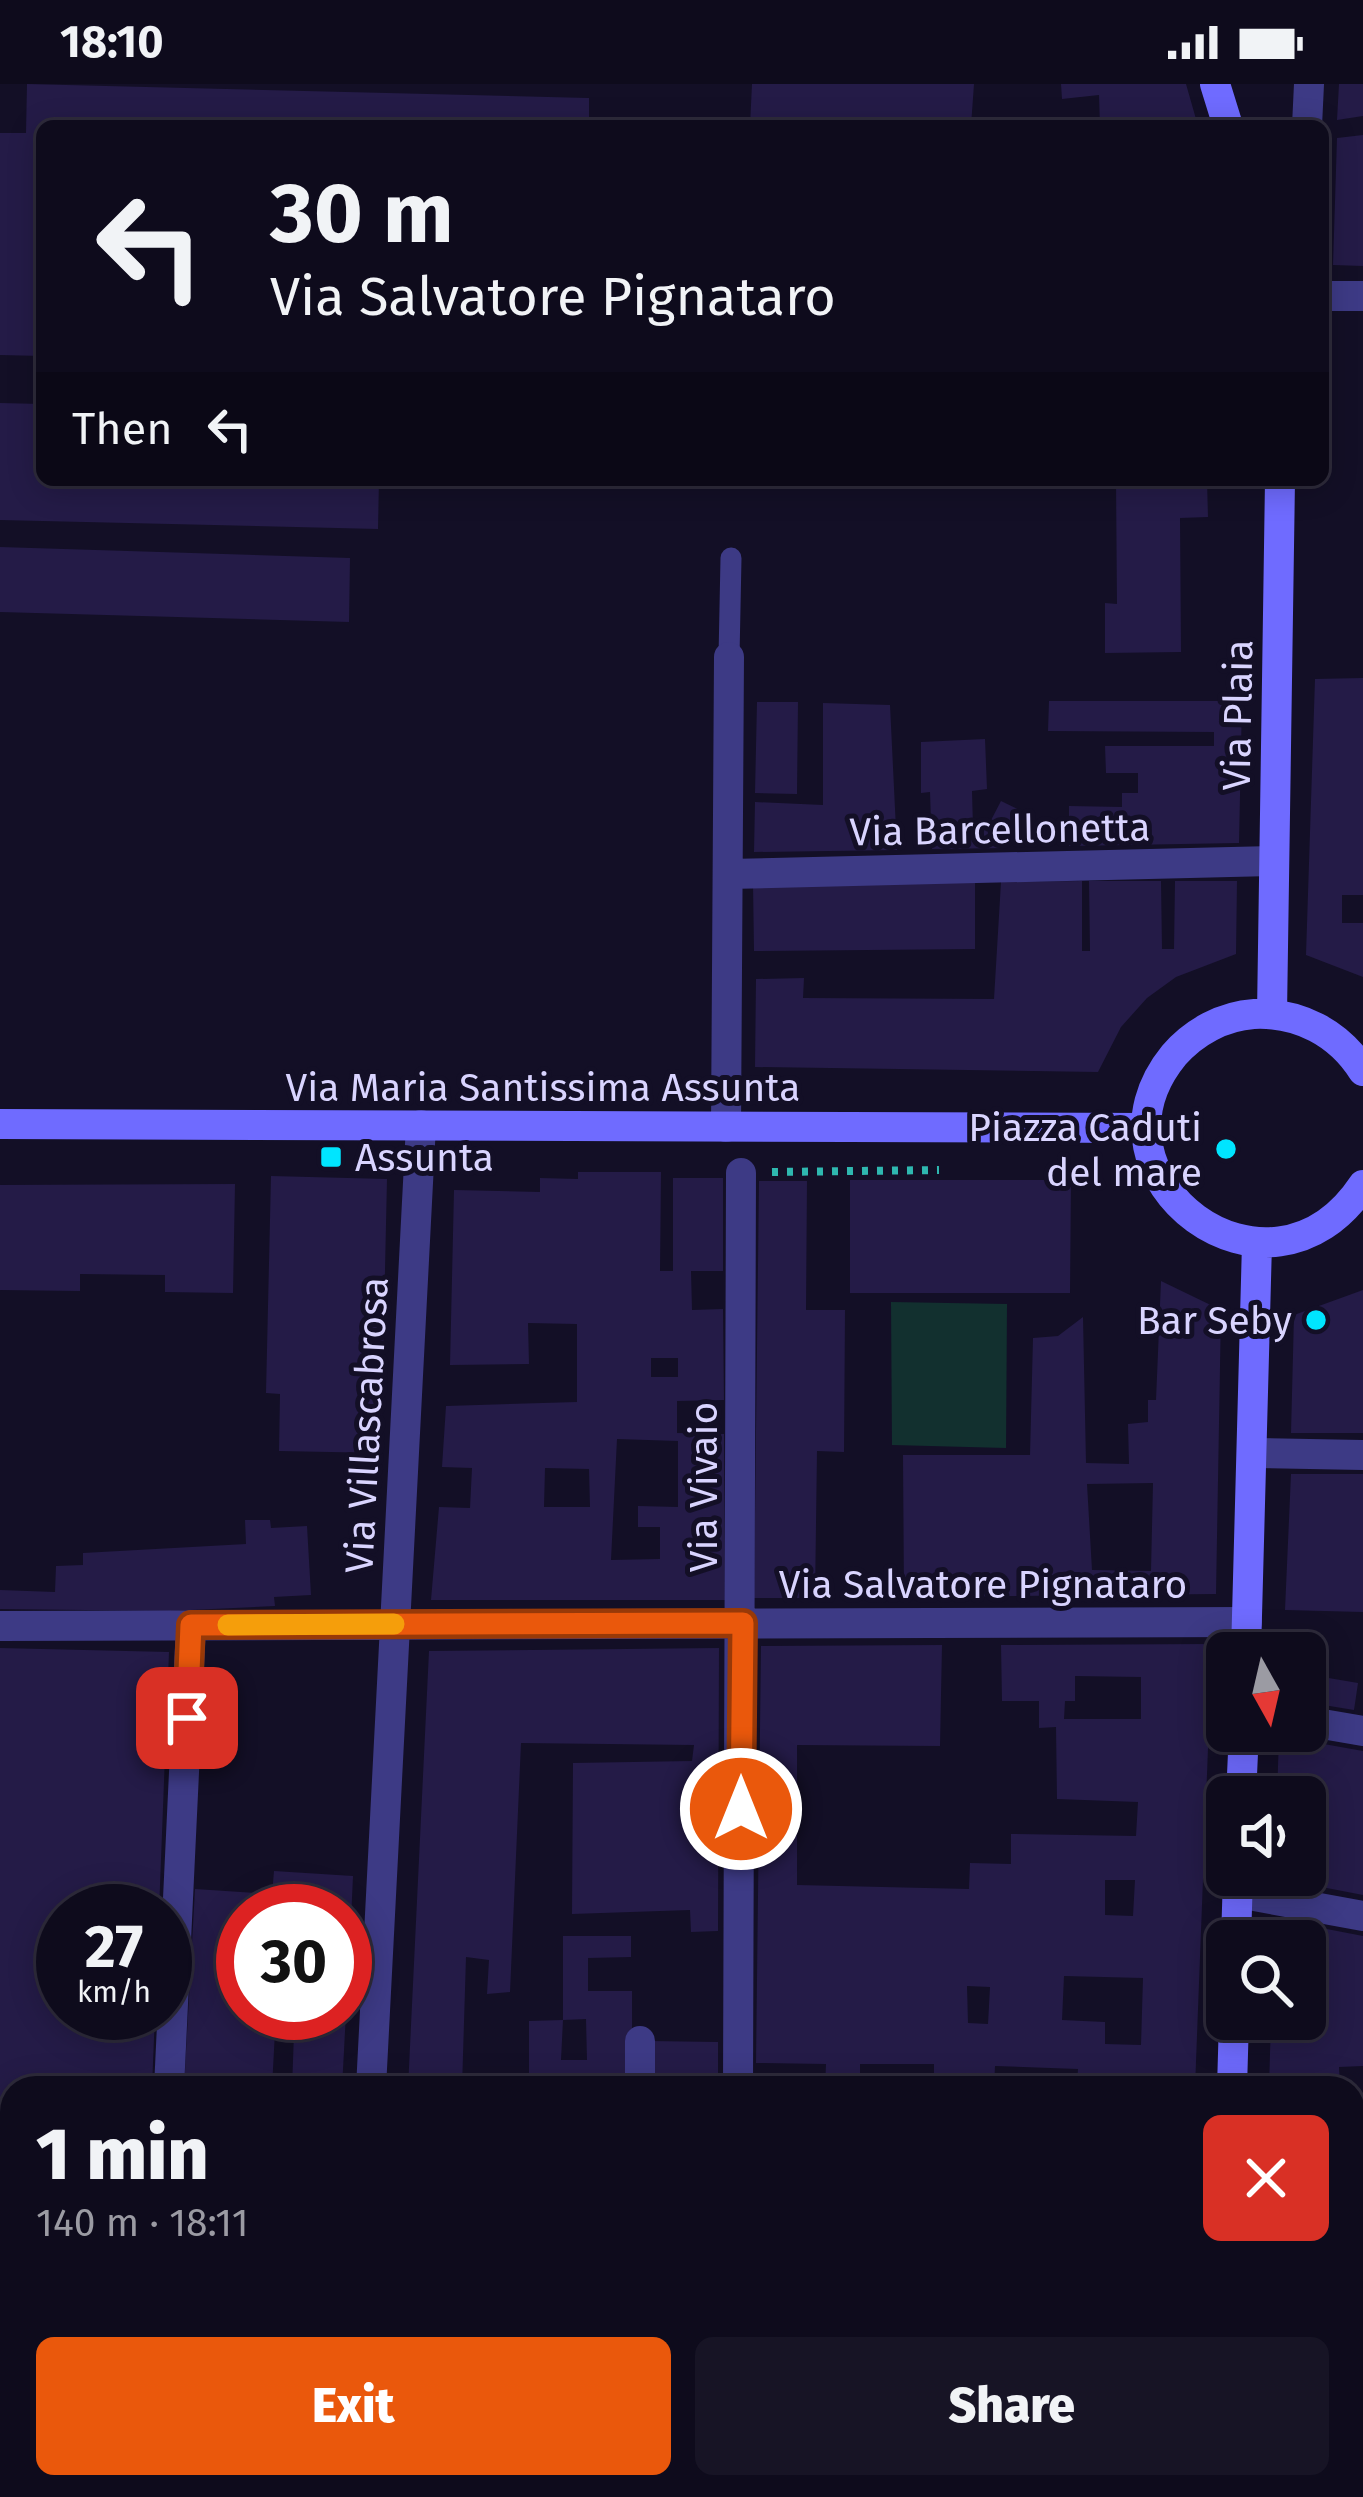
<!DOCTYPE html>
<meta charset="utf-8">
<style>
:root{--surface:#0e0b1c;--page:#171425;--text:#f1f3f6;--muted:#9b9ba3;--line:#2e2b3b;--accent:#ea580c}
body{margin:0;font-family:"Fira Sans",sans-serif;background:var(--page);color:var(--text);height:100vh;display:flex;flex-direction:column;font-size:45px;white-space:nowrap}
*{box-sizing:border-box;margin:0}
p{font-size:39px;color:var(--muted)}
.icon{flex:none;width:66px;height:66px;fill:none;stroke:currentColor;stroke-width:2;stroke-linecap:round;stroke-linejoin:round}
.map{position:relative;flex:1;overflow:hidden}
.side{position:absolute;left:0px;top:1992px;width:1365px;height:423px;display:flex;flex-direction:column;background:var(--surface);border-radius:36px 36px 0 0;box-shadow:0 6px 30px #0003,0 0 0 3px var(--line)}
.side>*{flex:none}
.top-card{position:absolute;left:36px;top:36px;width:1293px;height:366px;border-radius:18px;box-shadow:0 6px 30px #0003,0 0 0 3px var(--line);background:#0e0b1c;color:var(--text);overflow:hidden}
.needle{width:78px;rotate:172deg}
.controls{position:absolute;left:1206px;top:1548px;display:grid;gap:24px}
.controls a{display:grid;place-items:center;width:120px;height:120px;border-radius:18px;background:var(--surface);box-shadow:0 6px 30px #0003,0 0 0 3px var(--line);font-size:60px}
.speed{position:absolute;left:36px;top:1800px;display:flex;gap:24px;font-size:60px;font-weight:700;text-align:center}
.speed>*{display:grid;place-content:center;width:156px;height:156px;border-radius:50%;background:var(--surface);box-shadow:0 6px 30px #0003,0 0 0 3px var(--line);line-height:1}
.speed small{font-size:30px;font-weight:400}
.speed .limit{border:18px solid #d22;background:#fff;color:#111}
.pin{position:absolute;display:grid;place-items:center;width:102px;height:102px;color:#fff;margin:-51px;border-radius:24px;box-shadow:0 6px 18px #0006}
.me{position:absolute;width:132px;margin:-66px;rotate:0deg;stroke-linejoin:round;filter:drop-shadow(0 0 9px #0008)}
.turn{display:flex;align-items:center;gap:42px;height:252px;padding:0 36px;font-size:54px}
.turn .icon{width:156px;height:156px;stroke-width:2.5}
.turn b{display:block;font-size:84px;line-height:102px}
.then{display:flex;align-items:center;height:114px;padding:0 36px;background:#0003;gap:24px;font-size:45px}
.round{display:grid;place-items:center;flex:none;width:126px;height:126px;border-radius:18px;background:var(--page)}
.summary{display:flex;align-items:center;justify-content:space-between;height:204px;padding:0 36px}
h1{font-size:72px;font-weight:800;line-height:90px}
.button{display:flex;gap:24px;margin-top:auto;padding:24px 36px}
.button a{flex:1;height:138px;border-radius:18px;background:var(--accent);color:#fff;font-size:48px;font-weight:800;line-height:138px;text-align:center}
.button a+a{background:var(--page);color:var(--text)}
.status{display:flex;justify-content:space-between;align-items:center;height:84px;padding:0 60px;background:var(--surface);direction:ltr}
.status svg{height:33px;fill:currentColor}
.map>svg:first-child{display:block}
</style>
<div class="status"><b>18:10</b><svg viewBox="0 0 49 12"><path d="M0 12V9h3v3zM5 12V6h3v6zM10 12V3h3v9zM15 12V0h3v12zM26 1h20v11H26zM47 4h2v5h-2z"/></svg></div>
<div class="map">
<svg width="1363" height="2413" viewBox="0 0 1363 2413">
<rect width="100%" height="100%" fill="#130f26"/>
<!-- green -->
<path fill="#12302f" d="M891,1218L1007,1220L1006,1364L892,1361Z"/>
<!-- building -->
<path fill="#241b47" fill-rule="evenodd" d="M27,0L589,14V42H42V272L0,271V49H26Z
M752,0H974L971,42H750Z
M1061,0H1186L1198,42H1100L1099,11L1062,15Z
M1339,0H1363V32L1337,36Z
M1363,51V182L1333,181L1337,54Z
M0,319L42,320V396H379L378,445L0,436Z
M1116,396H1207L1208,433L1180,434L1181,568L1105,569V519L1117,520Z
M0,463L350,474L349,538L0,528Z
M1363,594V811H1342V839H1363V893L1306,871L1315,595Z
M1049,617H1242L1239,759L1069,762V722L1122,723V709H1138V689H1106L1105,662H1214V648L1048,647Z
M757,618H798L797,710L755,709Z
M823,619L890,621L897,766L754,768L755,718L823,721Z
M985,655L987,705L972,707L973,743L988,742L1001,717L1024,728L1006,764L932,765L930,708L921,709V658Z
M1082,797V867H1090L1089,797H1161L1162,865H1174L1175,797H1237L1236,870L1176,893L1147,914L1121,943L1098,988L755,983L756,895L804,894L803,914L994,915L1001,798Z
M975,798V865L754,867L753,799Z
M578,1088H661L660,1187H673V1094H723V1187H691L692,1226L723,1225L724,1316L677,1317V1349L724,1350L725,1516H431L439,1423L470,1424L472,1384L442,1383L446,1322L577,1318V1240L528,1239L529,1280L450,1281L454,1106L540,1108V1094L578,1095ZM651,1274H678V1293H651ZM617,1355L678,1357V1423L638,1422V1443H660V1475L611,1476ZM545,1384L589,1385L590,1423H544Z
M271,1092L387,1095L381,1369L279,1367L280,1310L266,1309Z
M850,1096H1071L1070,1209H850Z
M759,1097H807L806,1226H845L844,1368L817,1367L815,1514H754Z
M235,1100L233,1209L165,1208V1191L80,1190V1207L0,1206V1101Z
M1161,1197L1221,1226L1216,1510L904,1513L903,1371H1030L1033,1254L1058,1252L1083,1233L1086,1379L1129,1380L1128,1340L1148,1338V1316H1156ZM1153,1399L1151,1487L1092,1486L1087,1400Z
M1363,1206V1349H1291L1294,1231Z
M1291,1390H1363V1528L1285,1526Z
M245,1436H270L271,1444L307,1442L311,1511L274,1513L275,1522L169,1527L0,1525V1506L55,1508L56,1482L83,1481V1469L246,1460Z
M1212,1560L1195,2004H1127V2000L1077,1998L1078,1985L995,1982L994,2004H934V1980H860V2004H825L826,1980L756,1979L761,1562L942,1561L940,1662L797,1661V1801L969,1805L970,1779L1011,1780V1750L1136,1752L1138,1718L1057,1715L1056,1643L1039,1644V1617H1002L1001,1561ZM1075,1592L1141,1593V1635H1064L1065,1617H1075ZM1105,1796H1135L1133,1832L1105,1831ZM1064,1892L1143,1894L1141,1961L1105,1960V1938L1062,1936ZM967,1902L990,1903L988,1940L968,1939Z
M0,1564L169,1568L159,1827H63V1929H155L152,2004H12V2150H0Z
M719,1564L718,1847L691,1848L690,1826L572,1830L573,1679L692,1677L694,1661L521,1659L510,1908L487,1910L489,1876L466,1873L462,2004H408L429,1567Z
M1305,1590L1358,1599L1354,1626L1305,1618Z
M1279,1652L1363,1667V1811L1270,1793L1305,1791V1713H1277Z
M274,1787L353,1792L349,1881L345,1827H243V1929H346L342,2004H292L294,1949L275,1947L272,2004H184L195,1805L272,1810Z
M1275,1835L1363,1852V1982L1339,1983L1340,2004H1269L1271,1935H1305V1857H1274Z
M563,1852H631V1873L588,1874V1907H632V2004H529V1937L563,1936L561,1976H587L586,1935L563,1936Z
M648,1957L718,1958V2004H647Z
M1363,2041V2073H1353V2042Z
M1353,2111H1363V2176H1353Z
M0,2215H12V2403H140L139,2413H0Z
M1353,2236H1363V2413H1256V2403H1353Z
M243,2403H320L319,2413H243Z
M386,2403H479V2413H385Z
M603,2403H717V2413H603Z
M753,2403H813L812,2413H753Z
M833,2403H865V2413H834Z
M926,2403H1019V2413H926Z
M1055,2403H1181L1180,2413H1055Z"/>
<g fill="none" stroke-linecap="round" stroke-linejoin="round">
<!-- path -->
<path stroke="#2fb8b0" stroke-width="8" stroke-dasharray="6 9" stroke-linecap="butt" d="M772,1088L939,1086"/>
<!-- lane -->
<path stroke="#3d3a85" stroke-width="21" d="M729,573L731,474"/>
<!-- street -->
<path stroke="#3d3a85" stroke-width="30" d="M1307,42L1309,0
M1323,212H1363
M728,790L1274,777
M726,1043L729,573
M1253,1369L1363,1371
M0,1542L1247,1538
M1305,1637L1363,1647
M1238,1809L1363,1832
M169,2004L191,1541
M371,2004L421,1041
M640,2004V1957
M738,2004L741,1089
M0,2182H12
M1353,2206H1363
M736,2403V2413
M349,2413L350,2403"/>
<!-- secondary -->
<path stroke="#6f6bff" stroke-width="30" d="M1215,0L1228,42
M1272,930L1280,396
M1363,987C1339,949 1299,928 1254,930C1223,932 1194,948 1174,971C1074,1093 1269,1242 1363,1101
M0,1040L1148,1044
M1246,1569L1257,1159
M1241,1713L1244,1647
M1236,1857L1238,1791
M1232,2004L1234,1935
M1218,2413V2403"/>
</g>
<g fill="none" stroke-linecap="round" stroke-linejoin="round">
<!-- route casing -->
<g stroke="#983908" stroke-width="30">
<path id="route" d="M187,1634L191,1541L743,1539L741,1725"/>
</g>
<!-- route -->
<use href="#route" stroke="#ea580c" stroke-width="21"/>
<!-- slow -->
<path stroke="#f59e0b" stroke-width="21" d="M228,1541L394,1540"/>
</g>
<!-- markers -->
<g fill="#00e5ff" stroke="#130f26" stroke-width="4.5">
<circle cx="1226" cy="1065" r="12"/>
<rect x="319" y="1061" width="24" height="24" rx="6"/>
<circle cx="1316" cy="1236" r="12"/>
</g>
<g text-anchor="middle" stroke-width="10" stroke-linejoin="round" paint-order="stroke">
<!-- street labels -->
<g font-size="39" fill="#d9d4ff" stroke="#130f26">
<text transform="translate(1237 631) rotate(-89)" y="14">Via Plaia</text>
<text transform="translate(1000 745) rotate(-1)" y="14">Via Barcellonetta</text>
<text x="543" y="1017">Via Maria Santissima Assunta</text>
<text transform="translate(366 1341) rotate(-87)" y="14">Via Villascabrosa</text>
<text transform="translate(703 1403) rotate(-90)" y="14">Via Vivaio</text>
<text x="983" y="1514">Via Salvatore Pignataro</text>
</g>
<!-- poi labels -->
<g font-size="39" fill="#d9d4ff" stroke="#130f26" text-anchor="end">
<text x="1202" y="1057">Piazza Caduti<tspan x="1202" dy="45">del mare</tspan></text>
<text x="355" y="1087" text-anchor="start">Assunta</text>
<text x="1292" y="1250">Bar Seby</text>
</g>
</g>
</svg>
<div class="controls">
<a><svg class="needle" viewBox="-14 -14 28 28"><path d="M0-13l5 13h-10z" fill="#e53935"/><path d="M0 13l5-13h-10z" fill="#9b9ba3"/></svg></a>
<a><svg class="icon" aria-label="sound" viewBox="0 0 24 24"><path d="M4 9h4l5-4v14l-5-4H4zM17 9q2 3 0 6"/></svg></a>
<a><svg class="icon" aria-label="search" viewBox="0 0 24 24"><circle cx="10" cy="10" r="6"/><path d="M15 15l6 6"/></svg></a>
</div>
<div class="speed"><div>27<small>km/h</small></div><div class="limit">30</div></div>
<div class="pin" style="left:187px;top:1634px;background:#d93025"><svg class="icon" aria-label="arrive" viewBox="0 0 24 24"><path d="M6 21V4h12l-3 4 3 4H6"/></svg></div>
<svg class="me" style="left:741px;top:1725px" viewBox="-20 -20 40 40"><circle r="17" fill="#ea580c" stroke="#fff" stroke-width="3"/><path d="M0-11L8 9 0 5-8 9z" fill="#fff"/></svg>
<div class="top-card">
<div class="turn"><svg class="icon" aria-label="left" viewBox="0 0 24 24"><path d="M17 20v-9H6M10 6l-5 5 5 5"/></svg><div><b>30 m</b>Via Salvatore Pignataro</div></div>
<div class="then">Then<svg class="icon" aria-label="left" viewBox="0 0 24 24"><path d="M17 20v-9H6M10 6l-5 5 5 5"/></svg></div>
</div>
<section class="side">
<div class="summary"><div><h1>1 min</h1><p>140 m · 18:11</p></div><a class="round" style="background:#d93025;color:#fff"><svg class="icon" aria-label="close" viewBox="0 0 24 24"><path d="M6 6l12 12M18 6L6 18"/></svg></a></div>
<div class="button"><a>Exit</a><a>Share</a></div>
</section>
</div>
